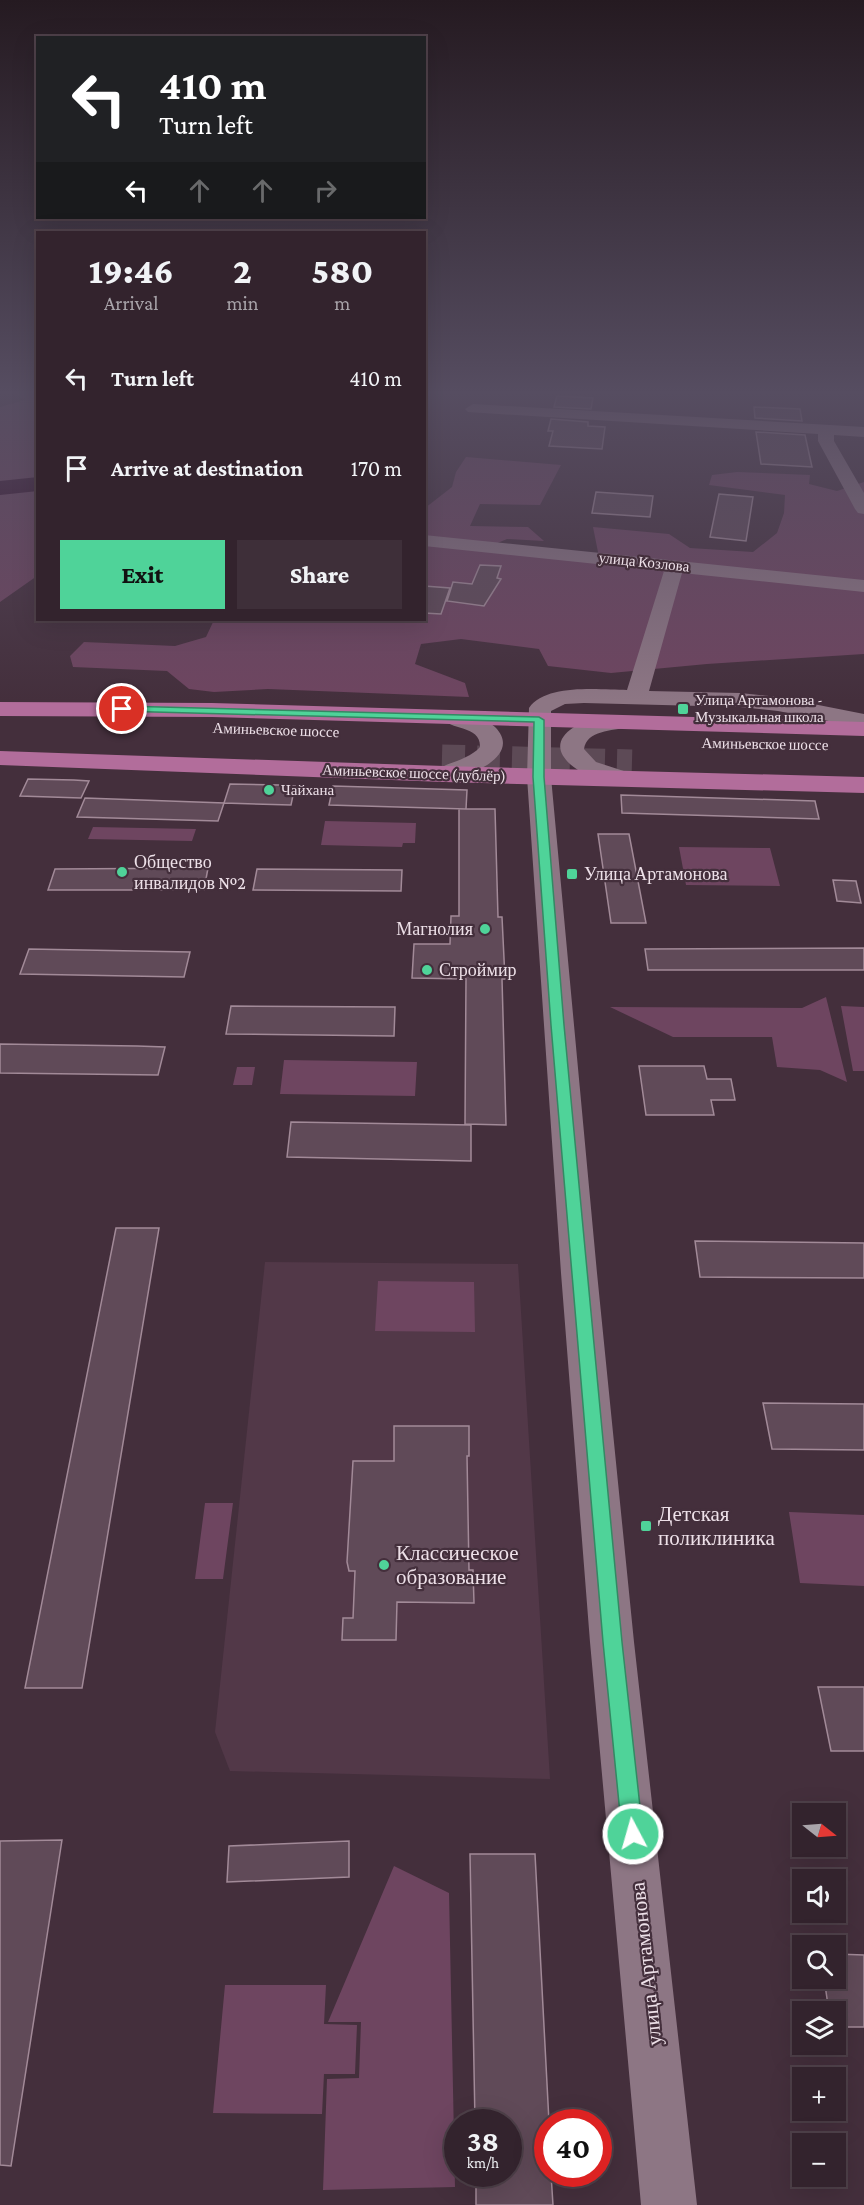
<!DOCTYPE html>
<meta charset="utf-8">
<style>
:root{--surface:#33232d;--page:#3e2f39;--text:#f1f3f6;--muted:#a9a4aa;--line:#4e4049;--accent:#4fd399}
body{margin:0;font-family:"Crimson Pro",serif;background:var(--page);color:var(--text);height:100vh;display:flex;flex-direction:column;font-size:22px;white-space:nowrap}
*{box-sizing:border-box;margin:0}
p{font-size:20px;color:var(--muted)}
.icon{flex:none;width:33px;height:33px;fill:none;stroke:currentColor;stroke-width:2;stroke-linecap:round;stroke-linejoin:round}
.map{position:relative;flex:1;overflow:hidden}
.side{position:absolute;left:36px;top:231px;width:390px;height:390px;display:flex;flex-direction:column;background:var(--surface);border-radius:0px;box-shadow:0 6px 24px #0002,0 0 0 2px var(--line)}
.side>*{flex:none}
.banner{position:absolute;left:36px;top:36px;width:390px;height:183px;border-radius:0px;box-shadow:0 6px 24px #0002,0 0 0 2px var(--line);background:#202124;color:#fff;overflow:hidden}
.needle{width:39px;rotate:107deg}
.fabs{position:absolute;left:792px;top:1803px;display:grid;gap:12px}
.fabs a{display:grid;place-items:center;width:54px;height:54px;border-radius:0px;background:var(--surface);box-shadow:0 6px 24px #0002,0 0 0 2px var(--line);font-size:30px}
.speed{position:absolute;left:444px;top:2109px;display:flex;gap:12px;font-size:30px;font-weight:700;text-align:center}
.speed>*{display:grid;place-content:center;width:78px;height:78px;border-radius:50%;background:var(--surface);box-shadow:0 6px 24px #0002,0 0 0 2px var(--line);line-height:1}
.speed small{font-size:15px;font-weight:400}
.speed .limit{border:9px solid #d22;background:#fff;color:#111}
.pin{position:absolute;display:grid;place-items:center;width:51px;height:51px;color:#fff;margin:-26px;border:3px solid #fff;border-radius:50%;box-shadow:0 2px 6px #0007}
.me{position:absolute;width:66px;margin:-33px;rotate:354deg;stroke-linejoin:round;filter:drop-shadow(0 0 4px #0008)}
.turn{display:flex;align-items:center;gap:21px;height:126px;padding:0 24px;font-size:27px}
.turn .icon{width:78px;height:78px;stroke-width:2.5}
.turn b{display:block;font-size:42px;line-height:51px}
.lanes{display:flex;align-items:center;height:57px;padding:0 24px;background:#0003;justify-content:center;gap:30px;direction:ltr}
.lanes .off{opacity:.35}
.eta{display:flex;justify-content:space-evenly;align-items:center;height:102px;text-align:center}
.eta b{font-size:36px;font-weight:800;line-height:42px}
.primary-button{display:flex;gap:12px;margin-top:auto;padding:12px 24px}
.primary-button a{flex:1;height:69px;border-radius:0px;background:var(--accent);color:#111;font-size:24px;font-weight:800;line-height:69px;text-align:center}
.primary-button a+a{background:var(--page);color:var(--text)}
ul{padding:0;list-style:none}
li{display:flex;align-items:center;gap:18px;height:90px;padding:0 24px}
li div{flex:1}
li b{display:block;font-size:22px}
li em{font-style:normal}
.map>svg:first-child{display:block}
</style>
<div class="map">
<svg width="864" height="2205" viewBox="0 0 864 2205">
<rect width="100%" height="100%" fill="#442f3c"/>
<!-- built -->
<path fill="#523848" d="M265,1262L518,1264L550,1779L230,1771L215,1732Z"/>
<!-- green -->
<path fill="#6e4560" d="M13,392H37V576L0,602V407L25,400Z
M466,457L561,465L540,505L480,504L470,526L528,527L544,541L507,539L488,547L600,562L593,527L669,534L690,548L753,552L777,533L784,513L785,495L709,485L712,475L737,472L810,475L809,484L837,491L864,482V654L707,664L611,673L548,666L539,649L461,639L421,644L415,664L465,683L469,697L268,689L214,692L189,689L167,671L73,667L70,656L84,642L175,646L206,637L214,620H424L425,508L452,487L456,472Z
M325,821L416,823L415,843H403L402,847L321,845Z
M93,827L196,829L192,841L88,839Z
M679,847L770,848L780,886L686,885Z
M826,997L847,1082L820,1070L777,1067L772,1037H673L610,1007L802,1008Z
M841,1006L864,1007V1071H853Z
M284,1060L417,1062L415,1096L280,1094Z
M237,1067H255L252,1085H233Z
M378,1281L474,1282L475,1332L375,1331Z
M205,1503H233L223,1579H195Z
M789,1512L864,1515V1586L800,1583Z
M394,1866L449,1893L455,2187L323,2190L327,2079L359,2078L361,2022H328Z
M225,1985H326L324,2024L357,2025L355,2074H324L322,2114L213,2113Z"/>
<g fill="none" stroke-linecap="round" stroke-linejoin="round">
<!-- river -->
<path fill="#300825" fill-rule="evenodd" d="M38,477V491L0,495V481Z"/>
</g>
<!-- building -->
<path fill="#604a58" stroke="#a28a98" stroke-width="1.5" d="M557,396L593,398L591,409L554,407Z
M754,407L800,409L802,421L755,418Z
M551,419L588,422V426L605,427L602,449L549,446L553,431H548Z
M756,432L805,435L812,467L761,464Z
M596,492L653,496L650,517L592,513Z
M719,494L753,497L746,541L710,537Z
M480,565L501,566L497,578L501,579L484,606L447,601L453,582L472,584Z
M424,586L450,588L441,614L424,613Z
M28,779L74,780L89,781L81,798L20,796Z
M230,784L279,785L295,786L291,805L224,803Z
M333,786L467,790L466,809L329,805Z
M621,795L815,801L819,819L622,813Z
M85,798L224,803L218,821L77,817Z
M459,809H495L498,917H502L505,979H502L506,1125L465,1124L466,979L412,978L414,944H450L451,916H459Z
M598,834H629L646,923H611Z
M208,868L204,890H48L55,869Z
M257,869L402,870L401,891L253,890Z
M833,880L856,881L861,903L837,901Z
M864,948V970H648L645,949Z
M29,949L190,952L184,977L20,974Z
M231,1006L395,1007L394,1036L226,1034Z
M0,1044L137,1046L165,1047L158,1075L0,1073Z
M639,1066H704L707,1079H731L735,1100H711L714,1115H646Z
M291,1122L471,1125V1161L287,1157Z
M116,1228H159L82,1688H25Z
M695,1241L864,1243V1278L700,1277Z
M763,1403L864,1404V1450L772,1449Z
M394,1426H469V1456H467L469,1570H473L474,1603L397,1602L396,1640H342L343,1618H353L355,1571H349L347,1562L353,1461H394Z
M818,1687H864V1751H831Z
M62,1840L11,2166L0,2165V1841Z
M349,1841V1877L227,1882L229,1846Z
M470,1854H535L549,2122L548,2174H551L553,2205H476V2174H508V2122H475Z
M836,1954L864,1955V2027H836V2012H829L824,1978H836Z"/>
<g fill="none" stroke-linecap="round" stroke-linejoin="round">
<!-- major-tunnel -->
<path stroke="#5d4a56" stroke-width="23" stroke-dasharray="23 12" stroke-linecap="butt" d="M442,756L632,761"/>
<!-- minor -->
<path fill="#8d7684" fill-rule="evenodd" d="M473,404L864,427V437L834,435V441L864,493V514L858,513L855,509L818,441V434L468,412L465,409Z
M424,535L864,580V592L682,573L649,691L740,693L778,697L864,714V728L778,711L740,707L584,703L565,704L551,711V777L597,1273L634,1642L697,2205H641L590,1642L561,1273L527,777L529,708C546,683 601,690 627,690L664,571L424,546Z
M452,710C466,714 484,717 495,727C519,751 483,770 463,776C453,779 446,782 436,779L432,774C440,763 467,762 480,747C481,725 450,731 441,717L444,712Z
M620,715L628,717L631,722L628,727C612,731 587,730 584,749L596,762L633,774L637,779L633,784C606,791 529,756 574,727C587,719 605,718 620,715Z"/>
<!-- major -->
<path fill="#b26d9b" fill-rule="evenodd" d="M0,702L212,703L864,722V736L212,717L0,716Z
M0,751L444,766L864,777V793L444,782L0,765Z"/>
</g>
<!-- sky -->
<linearGradient id="sky" x2="0" y2="1"><stop stop-color="#251a21"/><stop offset="0.56" stop-color="#564d61"/><stop offset="1" stop-color="#564d61" stop-opacity="0"/></linearGradient>
<rect width="864" height="701" fill="url(#sky)"/>
<!-- route -->
<path fill="#4fd399" stroke="#338963" stroke-width="1.5" d="M122,706L539,717L544,720V777L564,1025L622,1642L643,1834L640,1841L633,1844L625,1841L622,1834L603,1642L551,1025L533,777L534,722L118,711V707Z"/>
<!-- markers -->
<g fill="#4fd399" stroke="#442f3c" stroke-width="2">
<rect x="677" y="703" width="12" height="12" rx="3"/>
<circle cx="269" cy="790" r="6"/>
<circle cx="122" cy="872" r="6"/>
<rect x="566" y="868" width="12" height="12" rx="3"/>
<circle cx="485" cy="929" r="6"/>
<circle cx="427" cy="970" r="6"/>
<rect x="640" y="1520" width="12" height="12" rx="3"/>
<circle cx="384" cy="1565" r="6"/>
</g>
<g text-anchor="middle" stroke-width="4.5" stroke-linejoin="round" paint-order="stroke">
<!-- far-street labels -->
<g font-size="15" fill="#ede0e8" stroke="#442f3c">
<text transform="translate(644 562) rotate(6)" y="5">улица Козлова</text>
<text transform="translate(276 730) rotate(2)" y="5">Аминьевское шоссе</text>
<text transform="translate(765 744) rotate(1)" y="5">Аминьевское шоссе</text>
<text transform="translate(414 773) rotate(2)" y="5">Аминьевское шоссе (дублёр)</text>
</g>
<!-- far-poi labels -->
<g font-size="15" fill="#ede0e8" stroke="#442f3c" text-anchor="start">
<text x="695" y="705">Улица Артамонова -<tspan x="695" dy="17">Музыкальная школа</tspan></text>
<text x="281" y="795">Чайхана</text>
</g>
<!-- poi labels -->
<g font-size="18" fill="#ede0e8" stroke="#442f3c" text-anchor="start">
<text x="134" y="868">Общество<tspan x="134" dy="21">инвалидов №2</tspan></text>
<text x="584" y="880">Улица Артамонова</text>
<text x="473" y="935" text-anchor="end">Магнолия</text>
<text x="439" y="976">Строймир</text>
</g>
<!-- near-poi labels -->
<g font-size="21" fill="#ede0e8" stroke="#442f3c" text-anchor="start">
<text x="658" y="1521">Детская<tspan x="658" dy="24">поликлиника</tspan></text>
<text x="396" y="1560">Классическое<tspan x="396" dy="24">образование</tspan></text>
</g>
<!-- near-street labels -->
<g font-size="21" fill="#ede0e8" stroke="#442f3c">
<text transform="translate(646 1964) rotate(-96)" y="7">улица Артамонова</text>
</g>
</g>
</svg>
<div class="fabs">
<a><svg class="needle" viewBox="-14 -14 28 28"><path d="M0-13l5 13h-10z" fill="#e53935"/><path d="M0 13l5-13h-10z" fill="#a9a4aa"/></svg></a>
<a><svg class="icon" aria-label="sound" viewBox="0 0 24 24"><path d="M4 9h4l5-4v14l-5-4H4zM17 9q2 3 0 6"/></svg></a>
<a><svg class="icon" aria-label="search" viewBox="0 0 24 24"><circle cx="10" cy="10" r="6"/><path d="M15 15l6 6"/></svg></a>
<a><svg class="icon" aria-label="layers" viewBox="0 0 24 24"><path d="M12 4l9 5-9 5-9-5zM3 14l9 5 9-5"/></svg></a>
<a>+</a>
<a>−</a>
</div>
<div class="speed"><div>38<small>km/h</small></div><div class="limit">40</div></div>
<div class="pin" style="left:122px;top:709px;background:#d93025"><svg class="icon" aria-label="arrive" viewBox="0 0 24 24"><path d="M6 21V4h12l-3 4 3 4H6"/></svg></div>
<svg class="me" style="left:633px;top:1834px" viewBox="-20 -20 40 40"><circle r="17" fill="#4fd399" stroke="#fff" stroke-width="3"/><path d="M0-11L8 9 0 5-8 9z" fill="#fff"/></svg>
<div class="banner">
<div class="turn"><svg class="icon" aria-label="left" viewBox="0 0 24 24"><path d="M17 20v-9H6M10 6l-5 5 5 5"/></svg><div><b>410 m</b>Turn left</div></div>
<div class="lanes"><svg class="icon" aria-label="left" viewBox="0 0 24 24"><path d="M17 20v-9H6M10 6l-5 5 5 5"/></svg><svg class="icon off" aria-label="ahead" viewBox="0 0 24 24"><path d="M12 20V5M6 11l6-6 6 6"/></svg><svg class="icon off" aria-label="ahead" viewBox="0 0 24 24"><path d="M12 20V5M6 11l6-6 6 6"/></svg><svg class="icon off" aria-label="right" viewBox="0 0 24 24"><path d="M7 20v-9h11M14 6l5 5-5 5"/></svg></div>
</div>
<section class="side">
<div class="eta">
<div><b>19:46</b><p>Arrival</p></div>
<div><b>2</b><p>min</p></div>
<div><b>580</b><p>m</p></div>
</div>
<ul>
<li><svg class="icon" aria-label="left" viewBox="0 0 24 24"><path d="M17 20v-9H6M10 6l-5 5 5 5"/></svg><div><b>Turn left</b></div><em>410 m</em></li>
<li><svg class="icon" aria-label="arrive" viewBox="0 0 24 24"><path d="M6 21V4h12l-3 4 3 4H6"/></svg><div><b>Arrive at destination</b></div><em>170 m</em></li>
</ul>
<div class="primary-button"><a>Exit</a><a>Share</a></div>
</section>
</div>
